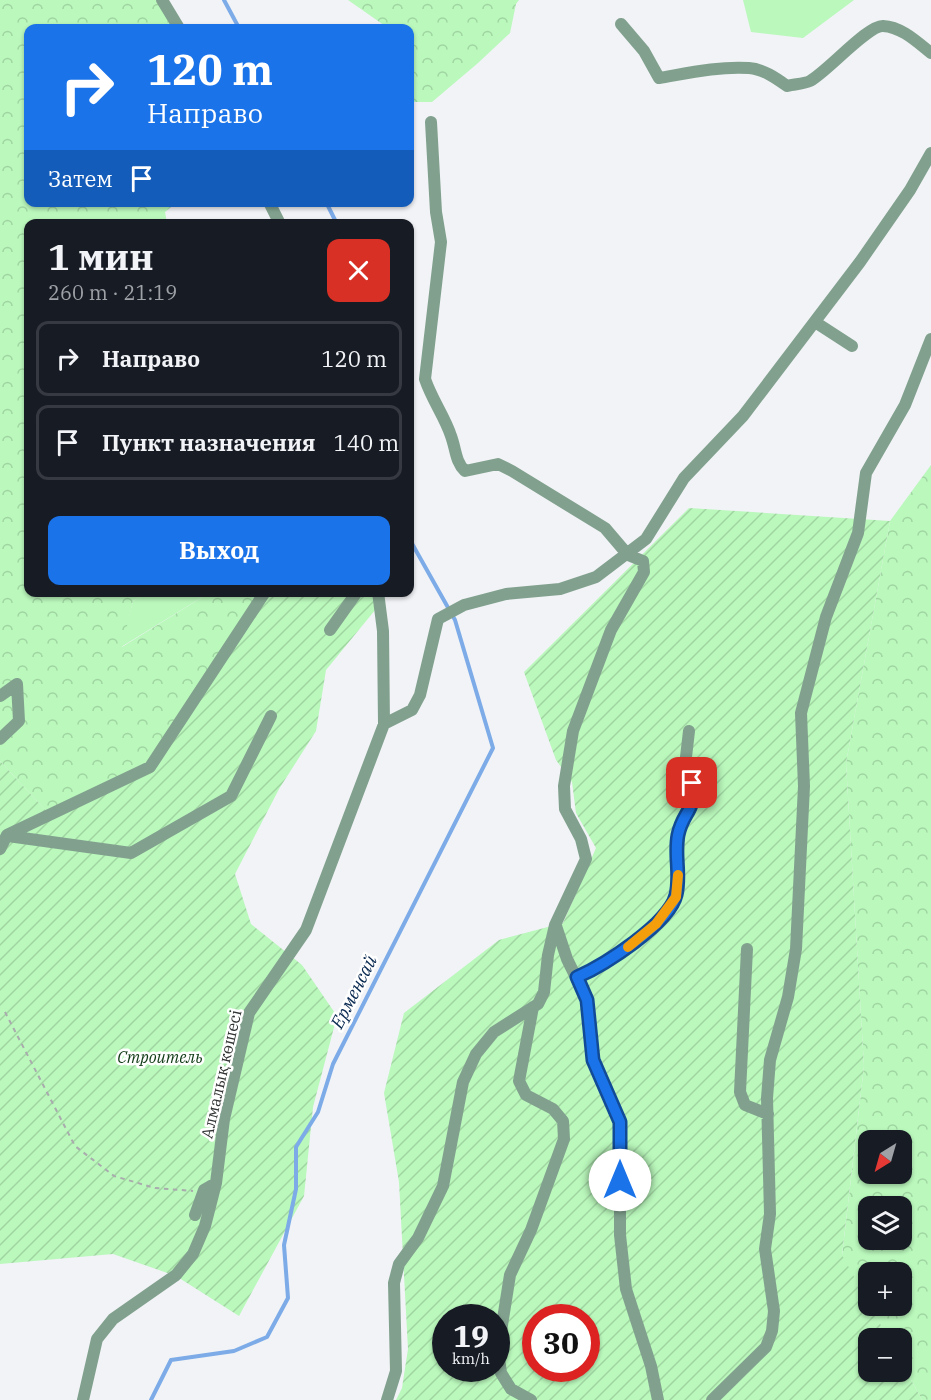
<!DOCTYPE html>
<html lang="ru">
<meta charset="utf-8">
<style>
:root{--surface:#171b24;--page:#20242c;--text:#f1f3f6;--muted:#9ea1a6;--line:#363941;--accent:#1a73e8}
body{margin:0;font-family:"IBM Plex Serif",serif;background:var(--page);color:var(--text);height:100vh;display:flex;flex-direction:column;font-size:22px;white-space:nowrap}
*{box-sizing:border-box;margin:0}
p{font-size:20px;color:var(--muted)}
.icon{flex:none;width:33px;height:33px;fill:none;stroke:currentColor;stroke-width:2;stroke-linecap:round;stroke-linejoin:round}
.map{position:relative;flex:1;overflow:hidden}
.side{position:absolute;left:24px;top:219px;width:390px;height:378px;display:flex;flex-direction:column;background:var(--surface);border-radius:12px;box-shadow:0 2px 4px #0004}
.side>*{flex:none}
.hud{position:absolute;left:24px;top:24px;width:390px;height:183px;border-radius:12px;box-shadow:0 2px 4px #0004;background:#1a73e8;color:#fff;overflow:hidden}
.needle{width:39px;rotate:217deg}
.buttons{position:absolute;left:858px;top:1130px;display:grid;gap:12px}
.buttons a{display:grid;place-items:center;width:54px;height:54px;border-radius:12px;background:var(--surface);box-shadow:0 2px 4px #0004;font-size:30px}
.speed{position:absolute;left:432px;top:1304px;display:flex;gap:12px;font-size:30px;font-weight:700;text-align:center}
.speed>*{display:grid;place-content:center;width:78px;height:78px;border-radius:50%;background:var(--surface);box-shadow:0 2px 4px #0004;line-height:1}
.speed small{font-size:15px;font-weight:400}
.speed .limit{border:9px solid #d22;background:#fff;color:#111}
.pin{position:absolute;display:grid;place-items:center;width:51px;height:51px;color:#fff;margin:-26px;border-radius:12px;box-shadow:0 3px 9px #0006}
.me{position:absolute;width:66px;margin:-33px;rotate:0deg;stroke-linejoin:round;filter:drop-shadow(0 0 4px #0008)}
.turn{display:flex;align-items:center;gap:21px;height:126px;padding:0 24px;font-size:27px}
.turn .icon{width:78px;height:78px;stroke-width:2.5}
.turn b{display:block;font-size:42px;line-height:51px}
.then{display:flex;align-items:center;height:57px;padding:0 24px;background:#0003;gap:12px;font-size:22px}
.round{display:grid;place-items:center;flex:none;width:63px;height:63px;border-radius:12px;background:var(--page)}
.overview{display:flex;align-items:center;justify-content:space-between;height:102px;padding:0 24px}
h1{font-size:36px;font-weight:700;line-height:45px}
.cta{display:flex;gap:12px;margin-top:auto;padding:12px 24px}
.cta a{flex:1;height:69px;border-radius:12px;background:var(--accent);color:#fff;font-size:24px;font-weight:700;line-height:69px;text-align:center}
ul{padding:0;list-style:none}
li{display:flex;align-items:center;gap:18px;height:75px;margin:0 12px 9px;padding:0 12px;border:3px solid var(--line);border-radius:12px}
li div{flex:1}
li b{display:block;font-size:22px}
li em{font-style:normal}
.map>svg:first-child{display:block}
</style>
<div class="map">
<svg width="931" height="1400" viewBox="0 0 931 1400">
<defs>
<pattern id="forest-crowns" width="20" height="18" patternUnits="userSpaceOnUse" patternTransform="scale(1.5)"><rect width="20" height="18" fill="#baf8bc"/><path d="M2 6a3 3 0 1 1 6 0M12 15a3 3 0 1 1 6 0" fill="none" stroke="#a0d5a2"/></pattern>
<pattern id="garden-furrows" width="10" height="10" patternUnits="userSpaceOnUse" patternTransform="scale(1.5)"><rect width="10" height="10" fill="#baf8bc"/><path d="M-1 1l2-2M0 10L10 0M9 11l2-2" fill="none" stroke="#a0d5a2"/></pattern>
</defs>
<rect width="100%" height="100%" fill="#f1f3f6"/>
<!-- grass -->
<path fill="#baf8bc" d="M743,0H854L803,38L751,32Z
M147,593H209L121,647L133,601Z"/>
<!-- forest -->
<path fill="url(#forest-crowns)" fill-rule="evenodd" d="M0,0H158L177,28H28V202L176,203L165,212L167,223L28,224V592L147,593L133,601L122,647L209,593H265L150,767L50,815L0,761Z
M348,0H519L516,4L510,33L478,63L432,102H410V28H388Z
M931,465V1400H922L902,1363V1338H888L869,1305H902V1272H868V1304L842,1256L864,1066L846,763L890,521ZM868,1140H902V1173H868ZM868,1206H902V1239H868Z"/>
<!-- garden -->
<path fill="url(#garden-furrows)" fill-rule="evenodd" d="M689,508L890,521L846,763L864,1066L842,1255L888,1338H868V1371H902V1363L922,1400H396L402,1388L408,1349L399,1182L384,1093L404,1013L499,940L563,923L596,848L576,813L572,782L556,760L524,672ZM446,1317H496V1368H446ZM536,1317H586V1368H536Z
M265,593H378L380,604L326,670L316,731L279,789L235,874L251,924L302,965L337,1016L313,1107L304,1196L239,1316L176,1276L113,1254L0,1264V761L50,815L150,767Z"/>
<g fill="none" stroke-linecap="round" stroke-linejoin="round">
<!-- stream -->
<path stroke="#7cabe8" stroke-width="4" d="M224,0L239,28
M326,202L337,224
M151,1400L171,1360L234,1351L267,1337L288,1298L284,1245L296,1189V1147L318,1112L333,1064L493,748L455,620L410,540"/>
<!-- path -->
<path stroke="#a9abad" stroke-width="2" stroke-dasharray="4.5 4.5" stroke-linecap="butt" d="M5,1012L75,1146L114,1176L155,1188L193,1191"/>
<!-- minor -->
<path stroke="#81a18e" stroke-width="12" d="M162,0L179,28
M621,24L644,51L659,78C688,73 719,66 749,68C763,69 776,78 787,86C794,84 804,84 810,81C828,71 868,25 883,26C902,27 917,42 931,53
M269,202L280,224
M815,322L852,346
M330,630L357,592
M0,696L17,684L19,721L0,739
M384,724L412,710L420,695L438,619L464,605L506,594L560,589L596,577L646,539L684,478L743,416L860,262L910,190L931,153
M8,836L131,853L231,796L271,716
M0,849L7,835L150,767L265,592
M556,926L567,959L587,1000L593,1060L620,1122V1235L626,1289L651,1366L658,1400
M747,949L740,1092L745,1105L768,1114
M577,977L600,966L630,946L655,924L676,898L679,831L694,800L686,757L689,731
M195,1215L204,1190L216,1183
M83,1400L97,1339L113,1319L176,1275L193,1254L205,1226L216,1183L224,1119L249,1013L306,930L384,724L383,631L378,592
M387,1400L396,1371L394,1283L399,1264L418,1238L443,1186L463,1082L476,1054L494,1032L538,1004L544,992L548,955L555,925L586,859L581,839L565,809L564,786L573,731L611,630L644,572L643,561L628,555L605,528L512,471L498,464L465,471C455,461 456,449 451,436C445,417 432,400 425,379L441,242L436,212L431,122
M531,1400L511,1389L501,1373L498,1350L510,1275L531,1230L564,1139L563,1121L553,1109L526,1095L519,1081L533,1007
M712,1400L766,1347L772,1331L774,1311L765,1249L770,1214L767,1098L770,1060L788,997L796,949L804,786L801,713L826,617L858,533L866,473L905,405L931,339"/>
</g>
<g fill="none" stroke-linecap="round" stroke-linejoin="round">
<!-- route casing -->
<g stroke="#114b97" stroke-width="15">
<path id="route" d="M620,1180V1122L593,1060L587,1000L577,977C604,965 669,924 676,895C681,875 674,855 678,835C683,811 696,812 692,783"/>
</g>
<!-- route -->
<use href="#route" stroke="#1a73e8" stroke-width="10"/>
<!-- slow -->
<path stroke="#f59e0b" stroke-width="10" d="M628,947L656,924L676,897L678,875"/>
</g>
<g text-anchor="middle" stroke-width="5" stroke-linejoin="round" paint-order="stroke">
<!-- park labels -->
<g font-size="16" font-style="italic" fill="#103b15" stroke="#fff">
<text x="160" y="1063">Строитель</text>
</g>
<!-- street labels -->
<g font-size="16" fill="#323334" stroke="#fff">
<text transform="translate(221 1074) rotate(-77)" y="6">Алмалық көшесі</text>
</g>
<!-- water labels -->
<g font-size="18" font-style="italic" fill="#092950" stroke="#fff">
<text transform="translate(354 992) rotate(-63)" y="6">Ерменсай</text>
</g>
</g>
</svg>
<div class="buttons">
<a><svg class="needle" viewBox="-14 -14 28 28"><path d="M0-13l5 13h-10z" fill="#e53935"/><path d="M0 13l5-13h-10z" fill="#9ea1a6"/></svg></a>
<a><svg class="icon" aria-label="layers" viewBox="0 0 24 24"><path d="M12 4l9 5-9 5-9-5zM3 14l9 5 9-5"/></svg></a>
<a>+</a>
<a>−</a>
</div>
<div class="speed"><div>19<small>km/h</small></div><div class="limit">30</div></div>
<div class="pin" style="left:692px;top:783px;background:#d93025"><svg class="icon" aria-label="arrive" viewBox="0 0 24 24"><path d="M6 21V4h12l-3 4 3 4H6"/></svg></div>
<svg class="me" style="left:620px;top:1180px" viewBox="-20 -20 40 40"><circle r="19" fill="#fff"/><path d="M0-13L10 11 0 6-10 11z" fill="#1a73e8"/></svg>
<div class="hud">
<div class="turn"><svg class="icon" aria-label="right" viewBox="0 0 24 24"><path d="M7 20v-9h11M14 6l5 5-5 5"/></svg><div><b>120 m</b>Направо</div></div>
<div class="then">Затем<svg class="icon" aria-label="arrive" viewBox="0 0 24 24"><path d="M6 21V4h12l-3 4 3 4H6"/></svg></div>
</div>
<section class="side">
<div class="overview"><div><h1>1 мин</h1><p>260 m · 21:19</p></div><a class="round" style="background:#d93025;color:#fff"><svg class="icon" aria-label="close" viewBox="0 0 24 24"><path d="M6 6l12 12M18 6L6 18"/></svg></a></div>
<ul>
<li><svg class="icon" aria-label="right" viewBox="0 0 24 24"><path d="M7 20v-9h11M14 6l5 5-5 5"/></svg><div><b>Направо</b></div><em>120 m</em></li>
<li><svg class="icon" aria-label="arrive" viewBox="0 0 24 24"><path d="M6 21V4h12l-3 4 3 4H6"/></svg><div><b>Пункт назначения</b></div><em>140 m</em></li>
</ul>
<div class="cta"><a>Выход</a></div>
</section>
</div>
